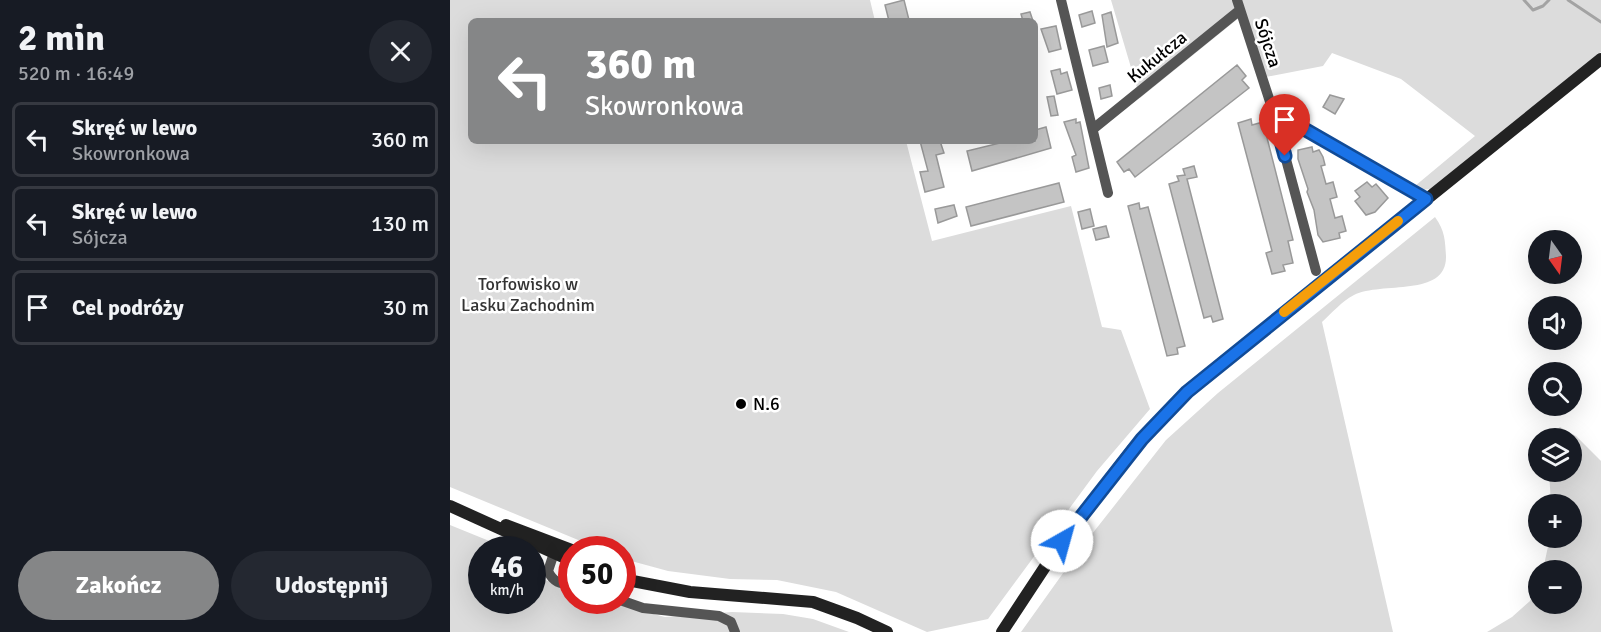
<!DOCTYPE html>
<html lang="pl">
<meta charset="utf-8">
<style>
:root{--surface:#171b24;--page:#242831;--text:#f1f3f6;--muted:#9ea1a6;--line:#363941;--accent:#858687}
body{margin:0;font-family:Signika,sans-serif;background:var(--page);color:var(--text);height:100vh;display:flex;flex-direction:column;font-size:22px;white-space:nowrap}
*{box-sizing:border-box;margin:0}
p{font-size:20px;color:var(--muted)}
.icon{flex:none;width:33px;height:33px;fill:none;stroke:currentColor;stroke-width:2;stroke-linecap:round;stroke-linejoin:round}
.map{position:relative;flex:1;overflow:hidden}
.side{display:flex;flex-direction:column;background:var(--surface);width:450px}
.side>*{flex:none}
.top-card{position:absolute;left:18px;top:18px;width:570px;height:126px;border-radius:9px;box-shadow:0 6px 24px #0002;background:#858687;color:#fff;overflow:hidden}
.needle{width:39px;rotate:166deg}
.fabs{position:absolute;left:1078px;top:230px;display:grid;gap:12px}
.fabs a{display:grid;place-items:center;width:54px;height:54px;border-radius:50%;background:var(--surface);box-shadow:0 6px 24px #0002;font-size:30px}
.speed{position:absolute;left:18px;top:536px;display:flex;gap:12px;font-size:30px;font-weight:700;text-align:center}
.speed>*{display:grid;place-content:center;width:78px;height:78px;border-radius:50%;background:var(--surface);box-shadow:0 6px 24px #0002;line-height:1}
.speed small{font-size:15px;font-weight:400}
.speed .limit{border:9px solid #d22;background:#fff;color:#111}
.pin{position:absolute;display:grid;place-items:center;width:51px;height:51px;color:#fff;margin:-62px -26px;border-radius:50% 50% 50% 0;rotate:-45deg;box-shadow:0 0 6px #0007}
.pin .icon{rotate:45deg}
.me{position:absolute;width:66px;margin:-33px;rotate:38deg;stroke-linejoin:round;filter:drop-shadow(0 0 4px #0008)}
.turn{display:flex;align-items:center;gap:21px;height:126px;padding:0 18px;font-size:27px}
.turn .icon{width:78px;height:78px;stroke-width:2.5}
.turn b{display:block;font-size:42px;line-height:51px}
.round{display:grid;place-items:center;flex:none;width:63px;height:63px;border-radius:32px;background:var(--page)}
.head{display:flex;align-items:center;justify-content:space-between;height:102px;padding:0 18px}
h1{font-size:36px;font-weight:700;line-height:45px}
.action{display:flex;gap:12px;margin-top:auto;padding:12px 18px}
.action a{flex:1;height:69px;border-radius:36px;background:var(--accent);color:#fff;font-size:24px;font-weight:700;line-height:69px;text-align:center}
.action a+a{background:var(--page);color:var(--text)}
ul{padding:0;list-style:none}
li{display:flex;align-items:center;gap:18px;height:75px;margin:0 12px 9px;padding:0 6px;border:3px solid var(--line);border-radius:9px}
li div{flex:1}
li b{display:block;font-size:22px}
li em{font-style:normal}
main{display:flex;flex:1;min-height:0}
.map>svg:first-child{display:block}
</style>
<main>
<section class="side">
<div class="head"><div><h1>2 min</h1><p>520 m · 16:49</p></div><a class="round"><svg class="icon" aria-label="close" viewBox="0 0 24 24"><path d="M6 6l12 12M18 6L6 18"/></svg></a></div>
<ul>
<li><svg class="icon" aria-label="left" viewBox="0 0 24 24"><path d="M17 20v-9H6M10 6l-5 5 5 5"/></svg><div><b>Skręć w lewo</b><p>Skowronkowa</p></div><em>360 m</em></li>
<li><svg class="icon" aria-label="left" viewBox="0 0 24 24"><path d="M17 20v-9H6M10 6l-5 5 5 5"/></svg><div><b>Skręć w lewo</b><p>Sójcza</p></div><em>130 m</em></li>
<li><svg class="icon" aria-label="arrive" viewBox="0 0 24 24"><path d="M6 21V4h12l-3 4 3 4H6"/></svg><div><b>Cel podróży</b></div><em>30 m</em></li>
</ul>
<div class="action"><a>Zakończ</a><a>Udostępnij</a></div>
</section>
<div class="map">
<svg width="1151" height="632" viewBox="0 0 1151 632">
<rect width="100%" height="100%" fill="#fff"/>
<!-- green -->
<path fill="#dcdcdc" d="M0,0H420L425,21H21V141H456L482,241L621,206L652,327L671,330L700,409L647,471L538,619L477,632L386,592L327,580L280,579L218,571L174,559L172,549H150L0,487Z
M661,0H1151V52L981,189L971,190L965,186L1025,136L951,79L882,53L873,66L816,77L795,13L690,98Z
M985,217C995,231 995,240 996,256C997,298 932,281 904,295C892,301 882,313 872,322L943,632H571L631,548L716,440L768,393Z
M1110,427L1126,436L1151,461V632H1037L1062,617L1080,601L1089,580V603H1122V570H1093L1100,537H1122V504H1101L1099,471H1122V438H1100V434Z
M0,525L59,549H32V600H82L83,568L85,575L121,592L122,600H151L215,617L282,612L333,614L363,619L399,632H0Z"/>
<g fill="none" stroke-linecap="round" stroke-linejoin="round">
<!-- stream -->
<path stroke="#a3a3a3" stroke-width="3" d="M1074,0L1083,10L1093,6L1099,0
M1118,0L1151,22"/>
</g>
<!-- building -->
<path fill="#c4c4c4" stroke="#999" stroke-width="1.5" d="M454,0L459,20L439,21L435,5Z
M642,11L645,23L632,27L629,15Z
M580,12L583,21H573L571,14Z
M661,12L668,43L657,47L652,15Z
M606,26L611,49L599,52L591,29Z
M654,46L658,62L643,66L639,50Z
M787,65L796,76L792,80L799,88L685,177L679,169L674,172L667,162Z
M610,69L611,74L617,72L622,90L607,94L601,71Z
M660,85L662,96L651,99L649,88Z
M880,95L894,99L885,114L873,107Z
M604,96L608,115L601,116L597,97Z
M626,119V123L630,122L639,168L626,172L622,157L626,155L614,122Z
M801,119L802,125L813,122L843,240L838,241L843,263L833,265L835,271L822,274L816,253L822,251L788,123Z
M596,127L601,148L522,171L517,151L558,141H585V130Z
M470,141H490L494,153L486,155L494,187L475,192L470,172L478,171Z
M862,147L863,152L869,150L873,157L875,165L871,166L876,184L883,182L887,197L880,199L885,218L892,216L896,231L889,233L890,238L873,242L868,235L864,210L857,192L858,189L848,159V150Z
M744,166L747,177L737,179L773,319L763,322L761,316L754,318L719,184L729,181L727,176L735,175L733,169Z
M917,182L922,187L926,184L938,198L925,212L916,215L905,201L910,197L905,191Z
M609,183L614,202L521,226L516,207Z
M689,203L690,209L698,207L735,346L727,348L728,354L717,356L678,206Z
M504,205L507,216L488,223L485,209Z
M640,209L644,226L632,229L628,212Z
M656,226L659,237L646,240L643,229Z"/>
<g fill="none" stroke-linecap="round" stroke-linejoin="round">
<!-- minor -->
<path stroke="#555" stroke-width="10" d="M611,0L658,193
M787,0L823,111L866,271
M823,111L976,199
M643,129L790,10
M106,547L98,571C103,582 110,584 122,584
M170,600L193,608L269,616L281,622L285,632"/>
<!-- secondary -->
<path stroke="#222" stroke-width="12" d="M0,506L122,561
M56,525L122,550
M172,579L240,592L363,602L407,618L437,632
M552,632L612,541L682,450L737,392L1151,59"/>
</g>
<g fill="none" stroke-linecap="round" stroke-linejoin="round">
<!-- route casing -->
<g stroke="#114b97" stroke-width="15">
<path id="route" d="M612,541L692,439L737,392L976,199L823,111L835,156"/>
</g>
<!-- route -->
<use href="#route" stroke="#1a73e8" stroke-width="10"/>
<!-- slow -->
<path stroke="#f59e0b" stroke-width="10" d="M834,312L948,221"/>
</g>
<!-- markers -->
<circle fill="#000" stroke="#fff" stroke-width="2" cx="291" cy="404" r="6"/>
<g text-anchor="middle" stroke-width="5" stroke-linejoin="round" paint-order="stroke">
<!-- street labels -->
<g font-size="18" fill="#000" stroke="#fff">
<text transform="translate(818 43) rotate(72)" y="6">Sójcza</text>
<text transform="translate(707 57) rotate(-39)" y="6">Kukułcza</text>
</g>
<!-- park labels -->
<g font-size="18" fill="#333" stroke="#fff">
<text x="78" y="290">Torfowisko w<tspan x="78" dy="21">Lasku Zachodnim</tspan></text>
</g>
<!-- poi labels -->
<g font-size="18" fill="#000" stroke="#fff" text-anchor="start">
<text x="303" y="410">N.6</text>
</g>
</g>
</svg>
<div class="fabs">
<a><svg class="needle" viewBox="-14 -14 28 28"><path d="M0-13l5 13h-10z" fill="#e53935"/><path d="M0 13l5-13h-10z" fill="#9ea1a6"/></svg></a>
<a><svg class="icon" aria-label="sound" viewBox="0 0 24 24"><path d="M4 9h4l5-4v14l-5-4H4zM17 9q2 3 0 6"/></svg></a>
<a><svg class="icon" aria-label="search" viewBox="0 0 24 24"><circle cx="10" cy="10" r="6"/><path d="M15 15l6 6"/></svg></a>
<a><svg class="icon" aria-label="layers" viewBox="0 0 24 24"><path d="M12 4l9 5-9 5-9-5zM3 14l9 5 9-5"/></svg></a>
<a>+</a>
<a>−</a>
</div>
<div class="speed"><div>46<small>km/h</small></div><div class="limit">50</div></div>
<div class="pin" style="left:835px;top:156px;background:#d93025"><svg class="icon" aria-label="arrive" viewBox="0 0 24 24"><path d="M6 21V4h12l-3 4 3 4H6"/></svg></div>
<svg class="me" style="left:612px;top:541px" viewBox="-20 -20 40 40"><circle r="19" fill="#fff"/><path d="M0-13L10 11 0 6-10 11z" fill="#1a73e8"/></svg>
<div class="top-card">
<div class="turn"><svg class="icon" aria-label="left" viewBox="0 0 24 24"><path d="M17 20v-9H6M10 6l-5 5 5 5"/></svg><div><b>360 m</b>Skowronkowa</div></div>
</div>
</div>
</main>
